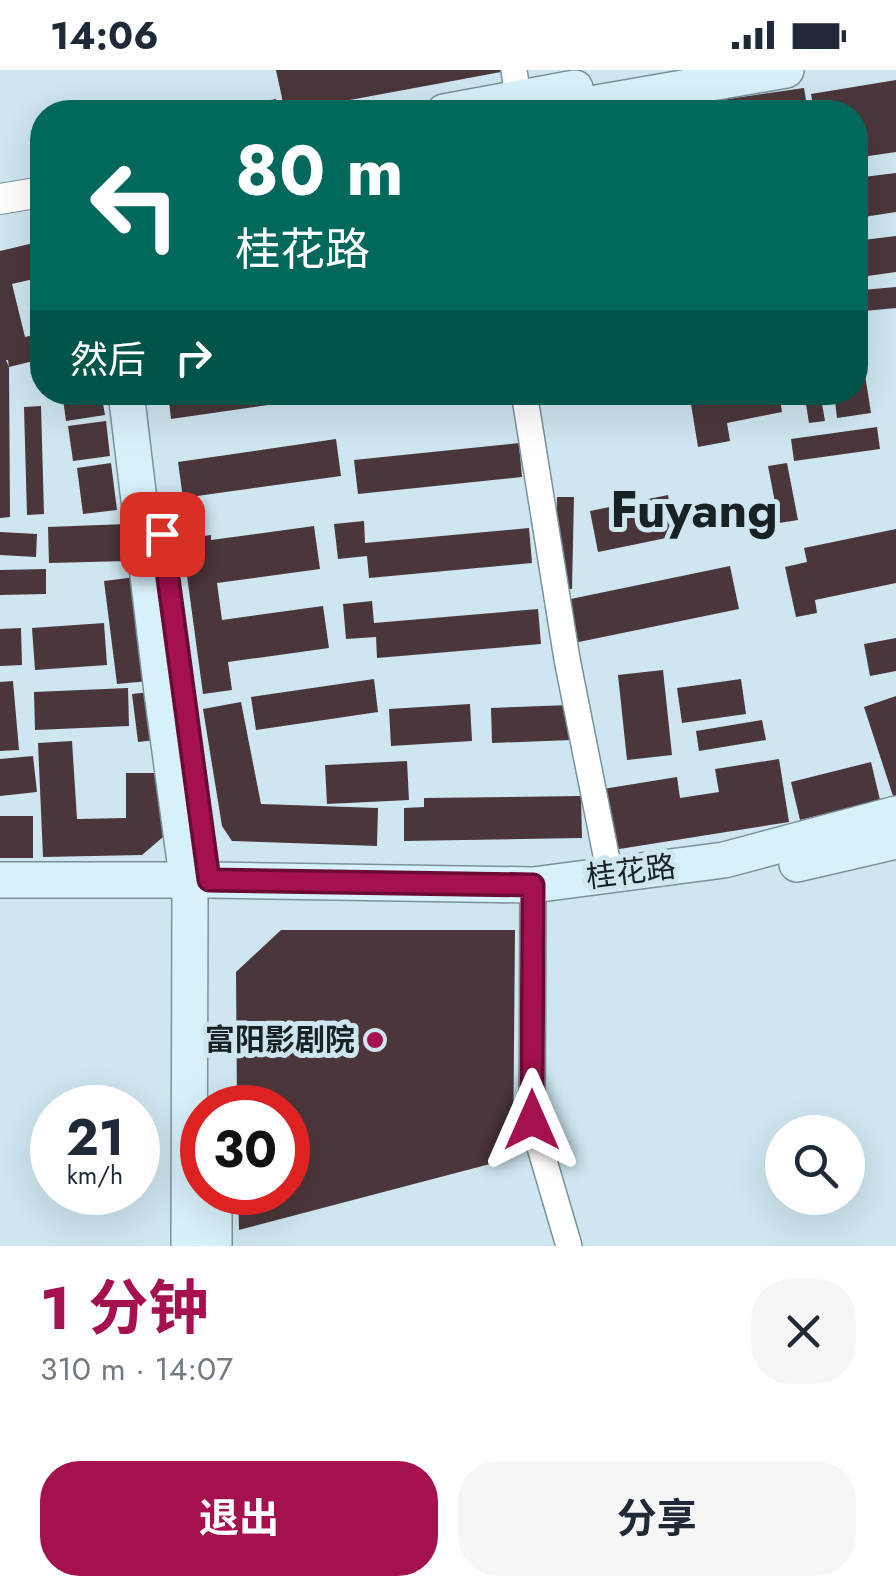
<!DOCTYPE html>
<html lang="zh">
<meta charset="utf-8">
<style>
:root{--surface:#fff;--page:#f6f6f7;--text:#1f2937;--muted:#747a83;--accent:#a5114e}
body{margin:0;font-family:Jost,"Noto Sans SC",sans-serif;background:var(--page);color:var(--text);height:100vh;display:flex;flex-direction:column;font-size:38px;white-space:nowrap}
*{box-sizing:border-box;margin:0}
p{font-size:32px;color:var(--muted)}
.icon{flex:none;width:55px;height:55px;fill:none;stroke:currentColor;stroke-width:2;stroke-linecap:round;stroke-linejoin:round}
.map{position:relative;height:1176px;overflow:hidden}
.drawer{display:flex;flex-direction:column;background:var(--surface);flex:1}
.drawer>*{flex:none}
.guide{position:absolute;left:30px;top:30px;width:838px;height:305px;border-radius:40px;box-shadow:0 10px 40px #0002;background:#00695c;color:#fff;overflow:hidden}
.controls{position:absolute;left:765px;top:1045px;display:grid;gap:20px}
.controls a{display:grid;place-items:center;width:100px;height:100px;border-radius:50%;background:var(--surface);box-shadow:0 10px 40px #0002;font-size:50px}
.speed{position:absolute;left:30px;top:1015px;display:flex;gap:20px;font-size:50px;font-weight:700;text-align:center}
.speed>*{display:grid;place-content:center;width:130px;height:130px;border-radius:50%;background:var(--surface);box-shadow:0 10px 40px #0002;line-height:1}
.speed small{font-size:25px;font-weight:400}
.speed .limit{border:15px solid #d22;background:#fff;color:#111}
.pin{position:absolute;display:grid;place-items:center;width:85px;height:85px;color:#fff;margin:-42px;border-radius:20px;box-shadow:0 5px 15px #0006}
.me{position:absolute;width:110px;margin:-55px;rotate:0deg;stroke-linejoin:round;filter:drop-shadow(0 0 8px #0008)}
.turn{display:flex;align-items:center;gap:35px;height:210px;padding:0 40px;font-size:45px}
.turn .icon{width:130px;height:130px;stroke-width:2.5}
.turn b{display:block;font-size:70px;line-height:85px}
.then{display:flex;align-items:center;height:95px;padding:0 40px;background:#0003;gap:20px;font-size:38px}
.round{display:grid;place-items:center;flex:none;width:105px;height:105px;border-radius:40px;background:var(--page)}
.head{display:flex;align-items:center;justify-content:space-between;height:170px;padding:0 40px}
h1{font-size:60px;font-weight:700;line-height:75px;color:var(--accent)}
.action{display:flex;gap:20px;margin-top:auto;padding:20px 40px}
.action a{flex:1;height:115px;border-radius:40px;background:var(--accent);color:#fff;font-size:40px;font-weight:700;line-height:115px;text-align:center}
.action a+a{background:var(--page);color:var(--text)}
.status{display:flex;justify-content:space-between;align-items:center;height:70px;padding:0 50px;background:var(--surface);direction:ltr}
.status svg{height:28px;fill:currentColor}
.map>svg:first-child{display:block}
</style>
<div class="status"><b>14:06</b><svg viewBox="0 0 49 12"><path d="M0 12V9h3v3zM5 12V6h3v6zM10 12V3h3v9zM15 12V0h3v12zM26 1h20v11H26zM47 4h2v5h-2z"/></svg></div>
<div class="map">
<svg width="896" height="1176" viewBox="0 0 896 1176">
<rect width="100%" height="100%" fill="#cee6f0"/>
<!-- building -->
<path fill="#4b373b" d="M276,0H501V2L285,42Z
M896,10V82L855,88V42H814L811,24Z
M804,18L808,42H708L707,32Z
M276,29L278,42H214V41Z
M698,34L700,42H664V41Z
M896,103V142L857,148L855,108Z
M896,166V202L860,207L855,171Z
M42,171V207L12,214L25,267L42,263V289L9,297L8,290H6L9,297L10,447L0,448V181Z
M896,217V238L864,241L862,220Z
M858,260L871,343L837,348L834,322H855V261Z
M62,322H101L105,345L66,351Z
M168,322H329L330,326L171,349Z
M689,322H779L782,342L727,353L730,371L698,377Z
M804,322H820L825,351L809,353Z
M41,336L44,444L27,445L24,337Z
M106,351L110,386L73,391L68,356Z
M877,357L880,379L794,391L791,369Z
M336,369L341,406L183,428L178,392Z
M519,373L522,407L358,424L354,390Z
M111,393L117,440L83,444L77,398Z
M787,393L798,450L779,453L768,396Z
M668,425L676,466L598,482L590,441Z
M557,427H574L572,519H556Z
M364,451L365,473L529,458L532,493L369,508L367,486L338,489L334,454Z
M127,454L128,491L49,493L48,457Z
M314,456L320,499L217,513L222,550L323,536L329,578L228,592L232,620L203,624L182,469L211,465V470Z
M896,459V513L815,530L817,543L796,547L785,497L807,492L804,478Z
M0,462L37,464L36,487L0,485Z
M730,496L739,539L569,574L561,531Z
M46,499V524L0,525V500Z
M136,507L149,611L117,614L104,511Z
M372,531L374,553L538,539L541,574L377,588L376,567L346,569L343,534Z
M104,553L107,595L35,600L32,558Z
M21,558L22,595L0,596V559Z
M896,568V601L870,606L864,574Z
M663,600L672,685L627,690L618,605Z
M374,609L378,642L256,660L251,627Z
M741,609L746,644L682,653L677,618Z
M13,611L19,680L0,681V612Z
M128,618L129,656L35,660L34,622Z
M150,622L156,670L138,672L132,624Z
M896,626V725L893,726L864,637Z
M241,632L261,734L378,738L377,776L232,771L222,756L203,639Z
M470,634L472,671L391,676L389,639Z
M570,635L571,670L492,673L491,638Z
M762,650L766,670L699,681L696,661Z
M72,671L77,749L126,748V703H163V767L142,785L43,787L38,673Z
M33,686L37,722L0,726V689Z
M779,689L789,752L613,780L603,719L677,707L680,728L719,722L715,699Z
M407,691L409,730L327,734L325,695Z
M871,692L880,730L800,750L791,712Z
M581,726L582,768L404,771V738L424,737V728Z
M0,746H33V788H0Z
M281,860H515L513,1088L239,1160L238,1122H288V1038H237L236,902Z"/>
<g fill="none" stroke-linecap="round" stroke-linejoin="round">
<!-- minor casing -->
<g stroke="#7a919a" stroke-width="28">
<path id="minor" d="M514,0L518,28
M524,322L567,589L610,805
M533,815L532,1050L569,1176"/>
</g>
<!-- tertiary casing -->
<g stroke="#7a919a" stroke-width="32">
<path id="tertiary" d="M0,129L42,122"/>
</g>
<!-- secondary casing -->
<g stroke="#7a919a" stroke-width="38">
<path id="secondary" d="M444,42L575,18
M545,42L786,0
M126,322L162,622L190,829L189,1176
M797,794L896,771
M0,810H209L533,815L724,790L896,744
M214,1176V1122"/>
</g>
<!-- minor -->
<use href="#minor" stroke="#fff" stroke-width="25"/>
<!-- tertiary -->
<use href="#tertiary" stroke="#fff" stroke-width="30"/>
<!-- secondary -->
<use href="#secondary" stroke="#d7f1fb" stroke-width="35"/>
</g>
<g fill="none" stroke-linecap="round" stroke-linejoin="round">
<!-- route casing -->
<g stroke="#6b0b33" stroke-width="25">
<path id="route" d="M162,464L209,810L533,815L532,1050"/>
</g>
<!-- route -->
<use href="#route" stroke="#a5114e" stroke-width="18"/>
</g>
<!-- markers -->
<circle fill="#a5114e" stroke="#cee6f0" stroke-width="4" cx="375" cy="970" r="10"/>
<g text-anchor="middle" stroke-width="10" stroke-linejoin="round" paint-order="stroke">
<!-- street labels -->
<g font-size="30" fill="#182124" stroke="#cee6f0">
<text transform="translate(631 802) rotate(-7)" y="10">桂花路</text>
</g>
<!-- poi labels -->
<g font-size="30" font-weight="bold" fill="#182124" stroke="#cee6f0" text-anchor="end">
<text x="355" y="980">富阳影剧院</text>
</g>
<!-- town labels -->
<g font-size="50" font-weight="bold" fill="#182124" stroke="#cee6f0">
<text x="694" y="457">Fuyang</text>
</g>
</g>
</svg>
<div class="controls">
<a><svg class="icon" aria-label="search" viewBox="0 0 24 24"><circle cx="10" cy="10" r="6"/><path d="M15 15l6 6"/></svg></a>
</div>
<div class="speed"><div>21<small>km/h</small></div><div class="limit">30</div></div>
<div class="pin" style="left:162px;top:464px;background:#d93025"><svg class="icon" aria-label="arrive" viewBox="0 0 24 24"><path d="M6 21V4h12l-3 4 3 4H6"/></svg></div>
<svg class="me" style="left:532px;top:1050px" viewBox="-20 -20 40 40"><path d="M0-17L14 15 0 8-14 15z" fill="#a5114e" stroke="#fff" stroke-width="4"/></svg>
<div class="guide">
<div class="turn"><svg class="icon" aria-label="left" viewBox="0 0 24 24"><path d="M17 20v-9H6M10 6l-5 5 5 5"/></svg><div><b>80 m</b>桂花路</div></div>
<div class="then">然后<svg class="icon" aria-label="right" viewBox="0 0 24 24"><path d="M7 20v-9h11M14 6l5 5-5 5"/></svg></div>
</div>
</div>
<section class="drawer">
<div class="head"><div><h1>1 分钟</h1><p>310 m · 14:07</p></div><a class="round"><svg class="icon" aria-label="close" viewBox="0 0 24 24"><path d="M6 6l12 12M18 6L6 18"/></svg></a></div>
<div class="action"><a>退出</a><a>分享</a></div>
</section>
